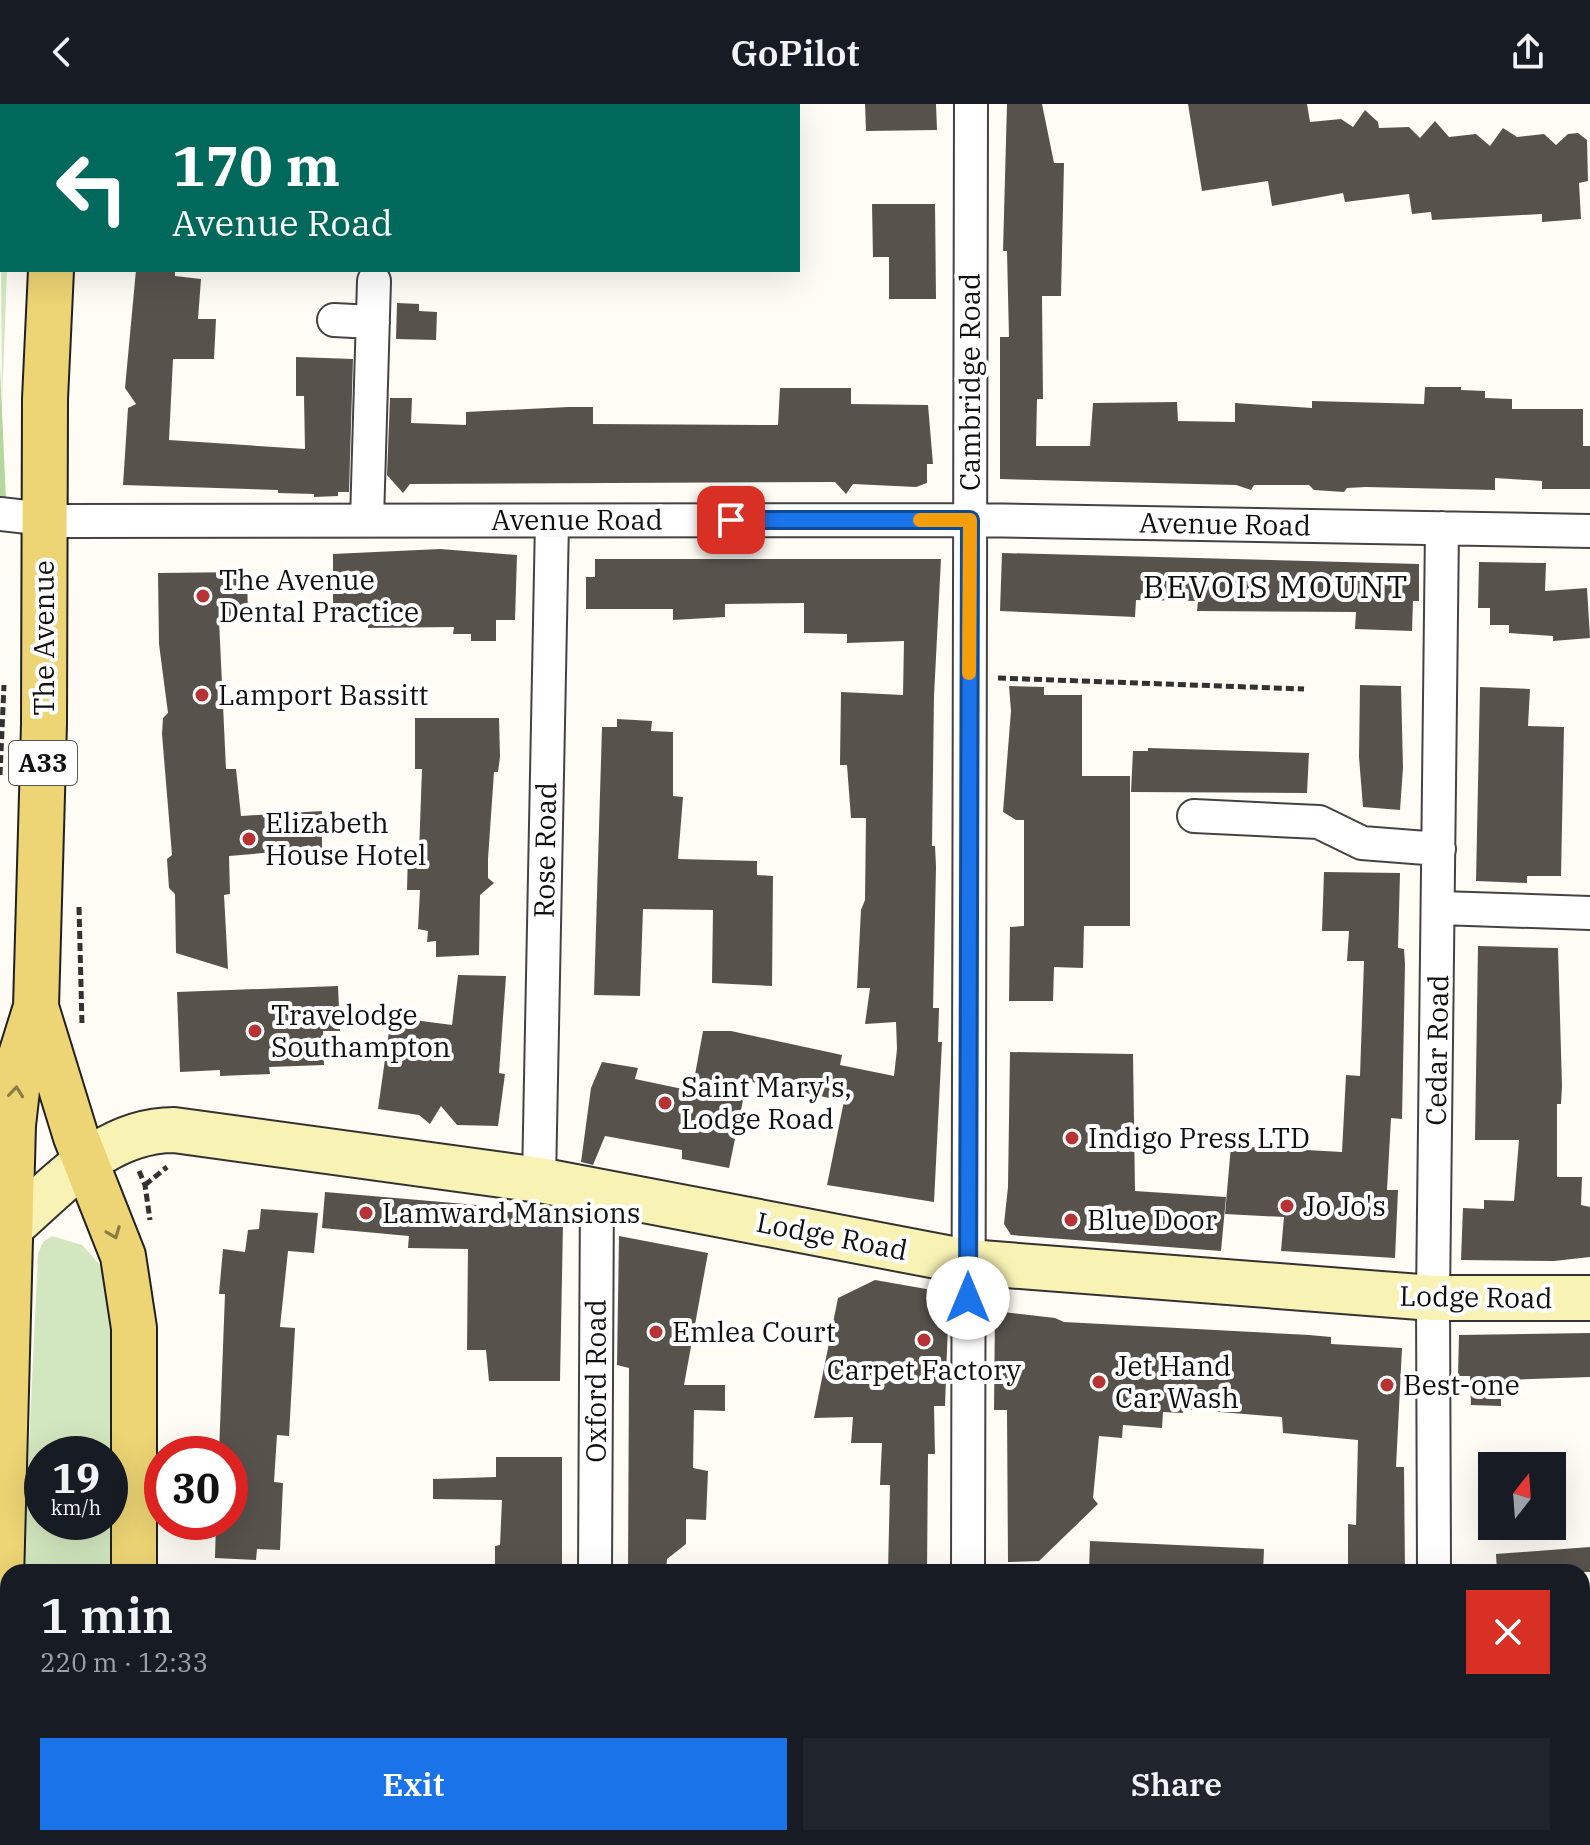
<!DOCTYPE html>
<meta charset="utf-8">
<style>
:root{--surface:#171b24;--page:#20242c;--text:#f1f3f6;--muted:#9ea1a6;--accent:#1a73e8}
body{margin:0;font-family:"IBM Plex Serif",serif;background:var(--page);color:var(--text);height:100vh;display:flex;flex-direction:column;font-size:30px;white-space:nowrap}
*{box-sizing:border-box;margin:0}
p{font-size:26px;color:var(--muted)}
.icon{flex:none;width:44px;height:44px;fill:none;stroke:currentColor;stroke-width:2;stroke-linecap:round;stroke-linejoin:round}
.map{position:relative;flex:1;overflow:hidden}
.panel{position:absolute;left:0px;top:1460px;width:1590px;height:282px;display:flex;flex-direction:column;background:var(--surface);border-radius:24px 24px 0 0;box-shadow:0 8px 32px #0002}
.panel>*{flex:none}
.hud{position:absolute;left:0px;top:0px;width:800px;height:168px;box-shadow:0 8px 32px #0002;background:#00695c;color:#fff;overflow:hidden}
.needle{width:52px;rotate:17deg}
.fabs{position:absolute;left:1478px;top:1348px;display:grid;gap:16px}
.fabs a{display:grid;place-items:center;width:88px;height:88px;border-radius:0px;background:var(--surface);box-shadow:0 8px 32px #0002;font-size:40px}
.speed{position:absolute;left:24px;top:1332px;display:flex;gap:16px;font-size:40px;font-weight:700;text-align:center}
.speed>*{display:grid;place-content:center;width:104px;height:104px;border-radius:50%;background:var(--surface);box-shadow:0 8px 32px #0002;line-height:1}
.speed small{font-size:20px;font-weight:400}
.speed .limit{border:12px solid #d22;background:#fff;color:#111}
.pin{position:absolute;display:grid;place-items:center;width:68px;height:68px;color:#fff;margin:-34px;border-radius:16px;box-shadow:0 4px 12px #0006}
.me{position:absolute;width:88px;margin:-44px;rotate:0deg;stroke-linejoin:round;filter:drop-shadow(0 0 6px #0008)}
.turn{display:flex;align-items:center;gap:28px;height:168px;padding:0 40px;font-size:36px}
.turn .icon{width:104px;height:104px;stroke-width:2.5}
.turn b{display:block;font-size:56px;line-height:68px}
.round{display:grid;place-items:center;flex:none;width:84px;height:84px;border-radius:0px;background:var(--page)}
.headline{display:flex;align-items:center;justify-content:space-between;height:136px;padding:0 40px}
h1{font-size:48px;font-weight:600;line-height:60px}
.primary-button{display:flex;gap:16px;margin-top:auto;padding:16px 40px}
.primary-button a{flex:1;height:92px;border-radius:0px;background:var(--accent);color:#fff;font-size:32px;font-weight:600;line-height:92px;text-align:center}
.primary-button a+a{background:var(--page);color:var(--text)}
header{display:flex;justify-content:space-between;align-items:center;height:104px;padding:0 40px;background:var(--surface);font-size:36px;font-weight:600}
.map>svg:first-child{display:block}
</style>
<header><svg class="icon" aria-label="back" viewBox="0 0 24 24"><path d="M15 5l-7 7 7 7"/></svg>GoPilot<svg class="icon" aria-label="share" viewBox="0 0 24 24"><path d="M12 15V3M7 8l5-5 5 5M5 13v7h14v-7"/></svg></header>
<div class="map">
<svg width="1590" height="1741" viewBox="0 0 1590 1741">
<rect width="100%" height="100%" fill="#fefcf4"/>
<!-- green -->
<path fill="#d2e7bf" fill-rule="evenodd" d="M0,0H15L2,2V166H7L2,299Z
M52,1132L82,1141L104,1165L117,1239L115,1468H23L38,1150L43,1138ZM42,1350H110V1418H42Z
M18,1734H111V1741H19Z"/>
<!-- forest -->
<path fill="#b6d6a0" d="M0,262L6,396H0Z"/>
<!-- building -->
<path fill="#58524d" d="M865,0H936L937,26L866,27Z
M1007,0H1042L1054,59H1064L1061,192H1042L1043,295H1037L1036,342H1090L1093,299L1177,298L1178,317L1235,318V299L1312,304V297L1424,300L1425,283H1461V286L1485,287V294L1512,295V305H1583V342H1590V385H1542V377L1495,374V386L1366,383L1347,384L1344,388L1314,386L1309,381H1254L1251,386L1236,381L1000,375V233H1009L1007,147H1003Z
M1188,0H1307L1310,18L1341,15L1353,23L1365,6L1378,18L1379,24L1409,23L1420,34L1435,17L1449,33L1476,30L1490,42L1503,24L1517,33L1544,30L1556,41L1568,30L1578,29L1587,36L1588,77L1579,79L1581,115L1542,118V110L1432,116L1431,108L1412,110L1409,90L1345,98L1343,89L1272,102L1268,77L1202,87Z
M872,100H935L936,195H889V153H873Z
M136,166H175V172L201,175L198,215H216L214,255H173L169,336L305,345L304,292H296V253L353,255L349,388H338V392L314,393V390L278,389V386L123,381L128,304L136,300L125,284Z
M397,199L419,200V207L437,208L436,236L396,235Z
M780,284H851V300L928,301L933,360H927V379L916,383L853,380L846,390L835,378L410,380L403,389L387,371L390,294H412L411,319L466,321V308L568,303H593V320L778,321Z
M440,445L517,451L515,516H496V537H471V530H453L454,523L368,524V518H346L347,499L333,500V450Z
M1002,449L1419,460V497H1413L1412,527L1355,525L1356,508L1197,507L1198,497L1136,496L1135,513L1000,507Z
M595,455H941L934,592L932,742H935L936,763L933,904H939L938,938H942L934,1098L827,1081L844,997L747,977L729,1064L682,1055V1046L605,1032L593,1061L581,1058L591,984L602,958L638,964L635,975L692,987L703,927H731L842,951L840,961L894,972L897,945L896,918L865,920L870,884H857L861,806L865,796L866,714H851L847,661H840L841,588L903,591L904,537L847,539V530L804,529V499L725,500V513L673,516V505H586V473H595Z
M1479,458L1546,459L1545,487L1587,484L1590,534L1553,537V532L1509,529V521H1490V504H1478Z
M247,468L248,516H219L226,665H236L241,712L322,707V744L229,752L230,790L224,791L228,865L176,849L175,790L169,784L167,755L172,751L162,630L163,614L168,609L159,540L158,469Z
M1360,581L1401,582L1403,664L1400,706L1363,703L1359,653Z
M1009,582L1044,583V591H1082V672H1130V822H1084L1083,864L1054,863L1053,897H1009L1010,823L1024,822V716H1016L1003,708L1011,607Z
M1480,583L1530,585L1528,622L1564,623L1561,772H1527V779L1476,777Z
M415,614H499L500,653L498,668H494L488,755V774L494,779L480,791L479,851L436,853V837L427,838L428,827L418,825L420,786H407L408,748L419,749L422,665H415Z
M617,615L652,617L651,627L673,628V692L683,693L678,755L757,757V771L773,772L772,882L712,879L713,806L643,805L640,892L594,891L602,623H617Z
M1148,644L1309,649L1307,689L1131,688L1133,647H1148Z
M1324,768L1400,769L1398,844L1404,845L1405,860L1402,1015L1391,1014L1387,1086H1398L1395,1154L1281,1147L1284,1113L1225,1110L1231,1042L1342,1048L1346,971L1360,972L1364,857H1347L1349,827H1322Z
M1478,842L1558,844L1562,982L1561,1000H1557V1073H1582L1581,1101L1590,1103V1153L1554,1157L1461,1156L1463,1104L1484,1105V1096L1514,1097L1519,1036H1475Z
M458,871L506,872L499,969L505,970L498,1022L457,1021L441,1002L430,1020L419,1011L378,1005L391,913L452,921Z
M338,882L340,927H323L324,961L269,963L270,970L220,972V966L180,968L177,888Z
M1010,948L1133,950L1135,1087L1226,1093L1221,1147L1011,1131L1004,1120L1008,1083Z
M325,1088L477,1101V1104H491V1108H524V1116L563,1120L560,1277H489L486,1246H467L468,1145L408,1144L409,1132L322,1124Z
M261,1105L318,1109L314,1149L288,1147L280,1223L295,1224L289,1332L277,1331L274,1378L283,1379L280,1446L257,1445L256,1456L215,1454L216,1418H230V1350L219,1349L225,1190H219L223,1145L245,1148L248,1126L259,1125Z
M619,1132L708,1149L684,1281H725V1307L694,1306L693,1364L708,1367L706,1416L686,1415V1440L667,1455L666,1468H628L629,1264L617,1261Z
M875,1176L949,1189L945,1302H934L935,1350H928L927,1468H888L890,1381H880L882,1339H851L853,1313L814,1314L838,1194Z
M995,1207L1055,1214L1064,1218L1309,1231L1331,1233V1240L1402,1244L1396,1363H1404L1405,1468H1348V1420L1356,1421L1358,1336L1283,1329L1282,1313L1183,1305V1309L1163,1308L1162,1324L1123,1321L1122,1334L1099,1332L1093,1394L1098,1400L1039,1457L1008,1458L1007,1306H994Z
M1590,1229V1273L1501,1276V1302L1471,1301L1470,1272H1458L1459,1231Z
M496,1353H562V1466L495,1465V1442L500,1441L502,1396L433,1395V1375L496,1373Z
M1090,1437L1264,1445L1263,1468H1089Z
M1590,1443V1468H1497L1496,1450Z"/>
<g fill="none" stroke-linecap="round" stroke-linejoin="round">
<!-- street casing -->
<g stroke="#434343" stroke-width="36">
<path id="street" d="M334,216L373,218
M0,410L62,417L970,416L1590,427
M367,416L374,177
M1194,712L1319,718L1362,739L1439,745
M1440,804L1590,809
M539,1076L552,417
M595,1468L597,1086
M968,1468L971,0
M1434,1468L1433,1194L1442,424
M1436,1734V1741
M594,1741V1734
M967,1741V1734"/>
</g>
<!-- secondary casing -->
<g stroke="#323232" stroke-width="48">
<path id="secondary" d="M0,1123L12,1122C60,1080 106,1026 174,1026L539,1076L968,1158L1433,1194H1590"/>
</g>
<!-- primary casing -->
<g stroke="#212121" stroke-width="48">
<path id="primary" d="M71,2V0
M51,166L45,295L44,620L36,903L76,1033L123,1152L134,1224V1468
M0,1514L13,1021L21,951L36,903
M133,1734V1741"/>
</g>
<!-- path -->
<path stroke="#323232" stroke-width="5" stroke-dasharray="8 4" stroke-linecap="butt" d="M998,574L1304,585
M0,671L4,581
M79,803L82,921
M139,1067L145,1081L150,1116
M145,1081L167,1063
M1582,1714H1590"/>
<!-- street -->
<use href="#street" stroke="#fff" stroke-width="32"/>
<!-- secondary -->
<use href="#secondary" stroke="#f8f3b4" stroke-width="44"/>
<!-- primary -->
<use href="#primary" stroke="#edd474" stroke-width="44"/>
</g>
<!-- one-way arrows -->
<defs><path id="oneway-chevron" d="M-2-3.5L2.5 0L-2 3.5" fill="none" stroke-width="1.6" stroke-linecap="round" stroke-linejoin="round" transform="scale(2)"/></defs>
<g stroke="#8a7c47">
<use href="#oneway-chevron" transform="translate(16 988) rotate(-84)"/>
<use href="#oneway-chevron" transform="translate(114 1129) rotate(69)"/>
</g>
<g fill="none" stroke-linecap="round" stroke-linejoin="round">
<!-- route casing -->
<g stroke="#114b97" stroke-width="20">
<path id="route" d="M731,416H970L968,1194"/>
</g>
<!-- route -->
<use href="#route" stroke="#1a73e8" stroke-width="14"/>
<!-- slow -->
<path stroke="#f59e0b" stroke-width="14" d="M920,416H970L969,569"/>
</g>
<!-- markers -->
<g fill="#b63234" stroke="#fff" stroke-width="3">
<circle cx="203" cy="492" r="8"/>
<circle cx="202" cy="591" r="8"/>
<circle cx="249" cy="735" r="8"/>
<circle cx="255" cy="927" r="8"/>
<circle cx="665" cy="999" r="8"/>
<circle cx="1072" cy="1034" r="8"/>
<circle cx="1287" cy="1102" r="8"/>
<circle cx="366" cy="1109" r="8"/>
<circle cx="1071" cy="1116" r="8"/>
<circle cx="656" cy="1228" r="8"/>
<circle cx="924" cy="1236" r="8"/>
<circle cx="1099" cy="1278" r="8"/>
<circle cx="1387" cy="1281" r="8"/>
</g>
<g text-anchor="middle" stroke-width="8" stroke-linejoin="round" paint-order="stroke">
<!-- shield labels -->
<rect fill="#fff" stroke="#585858" stroke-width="2" x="9" y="637" width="68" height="44" rx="6"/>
<g font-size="26" font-weight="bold" fill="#101010">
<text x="43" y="668">A33</text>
</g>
<!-- street labels -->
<g font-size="28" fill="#101010" stroke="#fff">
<text transform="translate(970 278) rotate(-90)" y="10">Cambridge Road</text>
<text x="577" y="426">Avenue Road</text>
<text transform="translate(1225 420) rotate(1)" y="10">Avenue Road</text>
<text transform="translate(44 534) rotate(-90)" y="10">The Avenue</text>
<text transform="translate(545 746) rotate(-89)" y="10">Rose Road</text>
<text transform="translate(1437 946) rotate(-89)" y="10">Cedar Road</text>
<text transform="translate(832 1132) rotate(11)" y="10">Lodge Road</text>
<text transform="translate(1476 1193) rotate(1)" y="10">Lodge Road</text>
<text transform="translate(596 1277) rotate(-90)" y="10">Oxford Road</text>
</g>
<!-- poi labels -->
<g font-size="28" fill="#101010" stroke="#fff" text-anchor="start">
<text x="219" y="486">The Avenue<tspan x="219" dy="32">Dental Practice</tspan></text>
<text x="218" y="601">Lamport Bassitt</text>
<text x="265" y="729">Elizabeth<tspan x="265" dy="32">House Hotel</tspan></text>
<text x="271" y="921">Travelodge<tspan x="271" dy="32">Southampton</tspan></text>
<text x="681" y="993">Saint Mary's,<tspan x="681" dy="32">Lodge Road</tspan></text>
<text x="1088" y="1044">Indigo Press LTD</text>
<text x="1303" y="1112">Jo Jo's</text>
<text x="382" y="1119">Lamward Mansions</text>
<text x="1087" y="1126">Blue Door</text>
<text x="672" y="1238">Emlea Court</text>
<text x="1115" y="1272">Jet Hand<tspan x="1115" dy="32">Car Wash</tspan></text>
<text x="924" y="1276" text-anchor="middle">Carpet Factory</text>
<text x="1403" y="1291">Best-one</text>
</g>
<!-- quarter labels -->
<g font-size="32" letter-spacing="2" fill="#101010" stroke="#fff">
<text x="1276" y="494">BEVOIS MOUNT</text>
</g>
</g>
</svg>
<div class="fabs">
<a><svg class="needle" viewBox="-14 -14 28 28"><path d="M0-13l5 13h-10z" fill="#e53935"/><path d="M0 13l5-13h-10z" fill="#9ea1a6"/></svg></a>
</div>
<div class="speed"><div>19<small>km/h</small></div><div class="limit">30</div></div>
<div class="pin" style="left:731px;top:416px;background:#d93025"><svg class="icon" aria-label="arrive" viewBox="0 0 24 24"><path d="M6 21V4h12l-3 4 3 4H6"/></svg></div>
<svg class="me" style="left:968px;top:1194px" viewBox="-20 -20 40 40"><circle r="19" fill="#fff"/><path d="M0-13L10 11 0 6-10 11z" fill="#1a73e8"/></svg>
<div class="hud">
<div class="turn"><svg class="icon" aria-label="left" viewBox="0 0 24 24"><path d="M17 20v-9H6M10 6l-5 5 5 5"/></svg><div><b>170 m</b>Avenue Road</div></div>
</div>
<section class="panel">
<div class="headline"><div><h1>1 min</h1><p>220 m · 12:33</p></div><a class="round" style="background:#d93025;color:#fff"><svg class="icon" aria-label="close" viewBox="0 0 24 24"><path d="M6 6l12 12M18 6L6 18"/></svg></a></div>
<div class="primary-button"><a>Exit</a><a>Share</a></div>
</section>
</div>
